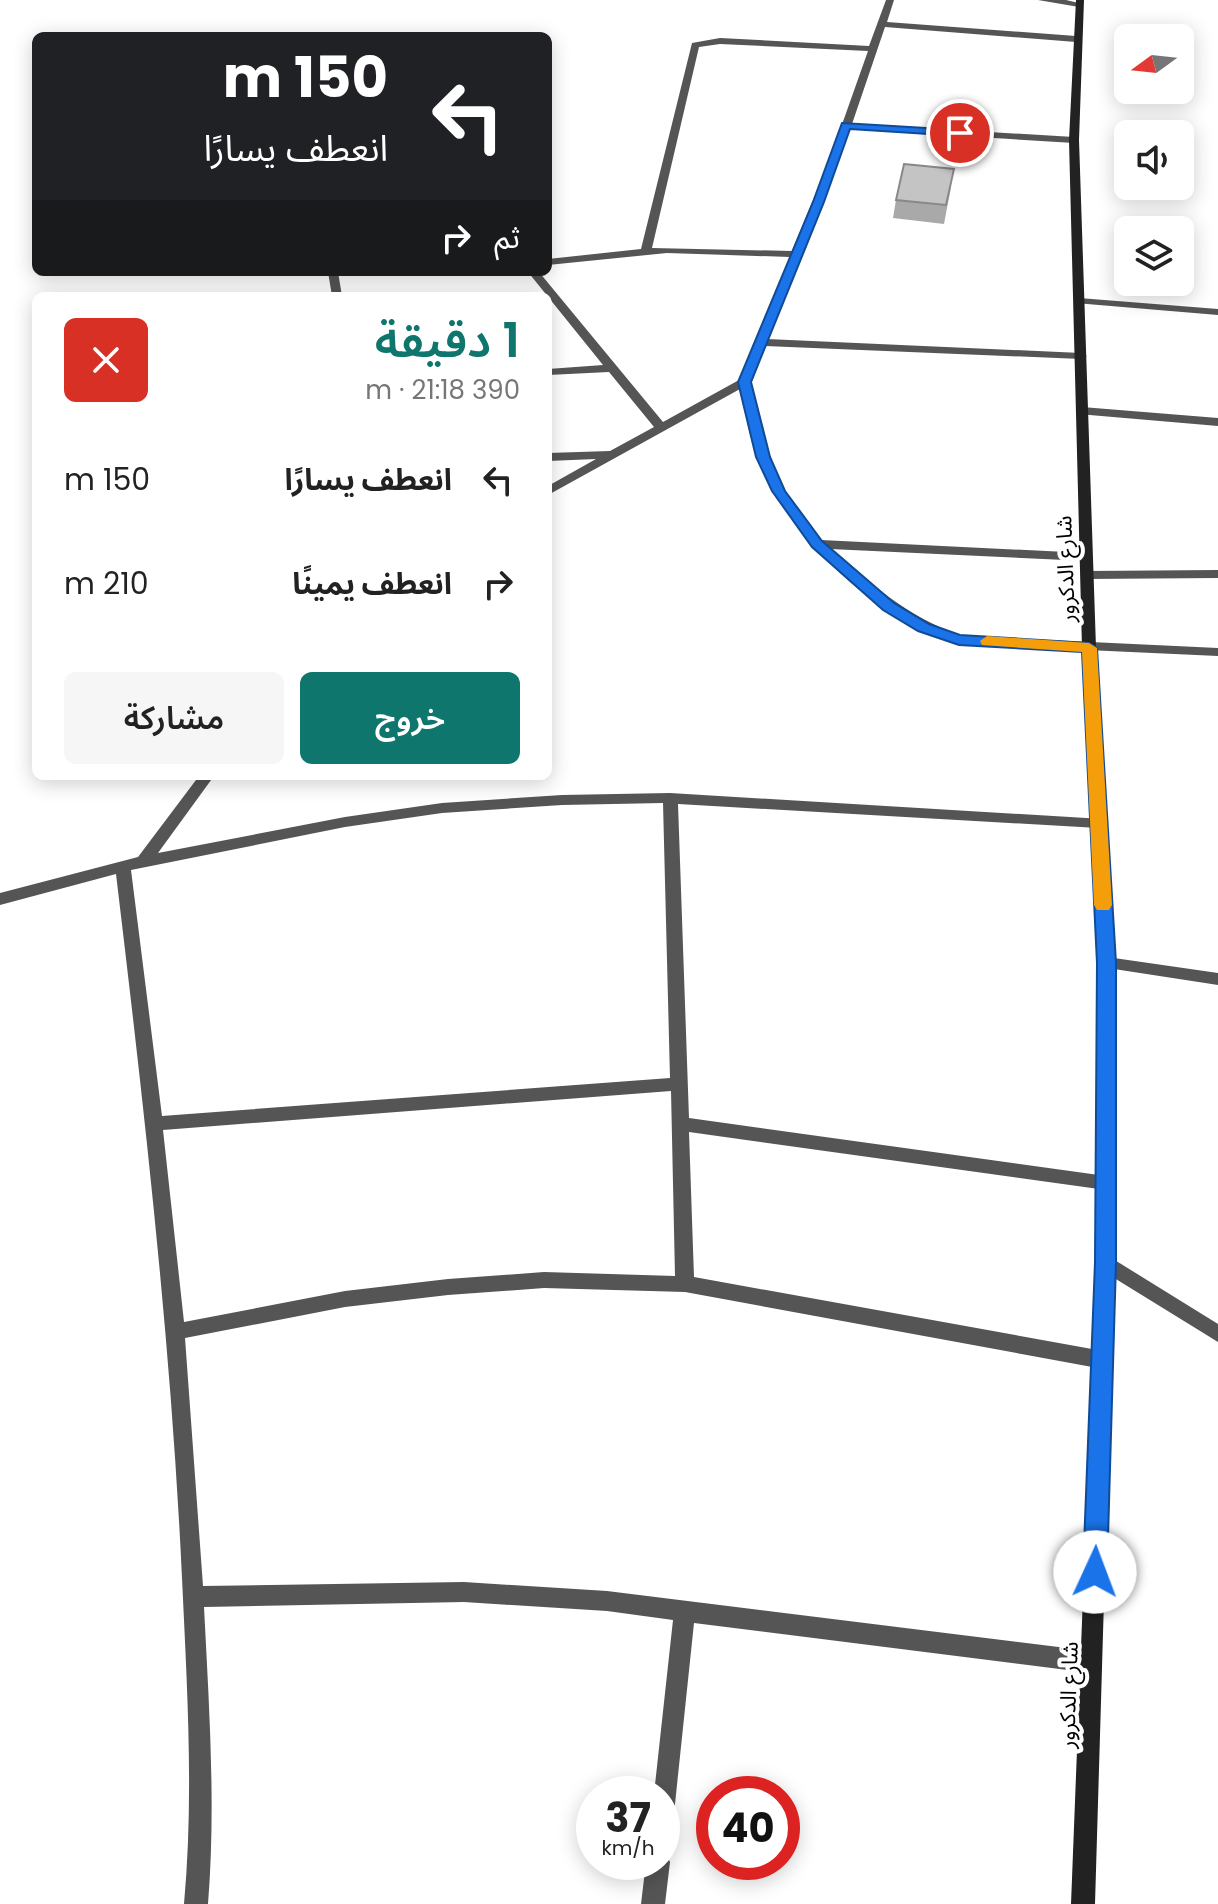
<!DOCTYPE html>
<html lang="ar">
<meta charset="utf-8">
<style>
:root{--surface:#fff;--page:#f6f6f6;--text:#222;--muted:#767676;--accent:#0f766e}
body{margin:0;font-family:Poppins,"Noto Sans Arabic",sans-serif;background:var(--page);color:var(--text);direction:rtl;height:100vh;display:flex;flex-direction:column;font-size:30px;white-space:nowrap}
*{box-sizing:border-box;margin:0}
p{font-size:26px;color:var(--muted)}
.icon{flex:none;width:44px;height:44px;fill:none;stroke:currentColor;stroke-width:2;stroke-linecap:round;stroke-linejoin:round}
.map{position:relative;flex:1;overflow:hidden;direction:ltr}
.details{position:absolute;left:32px;top:292px;width:520px;height:488px;display:flex;flex-direction:column;background:var(--surface);border-radius:12px;box-shadow:0 4px 20px #0003;direction:rtl}
.details>*{flex:none}
.guide{position:absolute;left:32px;top:32px;width:520px;height:244px;border-radius:12px;box-shadow:0 4px 20px #0003;direction:rtl;background:#202124;color:#fff;overflow:hidden}
.needle{width:52px;rotate:255deg}
.buttons{position:absolute;left:1114px;top:24px;display:grid;gap:16px}
.buttons a{display:grid;place-items:center;width:80px;height:80px;border-radius:12px;background:var(--surface);box-shadow:0 4px 20px #0003;font-size:40px}
.speed{position:absolute;left:576px;top:1776px;display:flex;gap:16px;font-size:40px;font-weight:700;text-align:center}
.speed>*{display:grid;place-content:center;width:104px;height:104px;border-radius:50%;background:var(--surface);box-shadow:0 4px 20px #0003;line-height:1}
.speed small{font-size:20px;font-weight:400}
.speed .limit{border:12px solid #d22;background:#fff;color:#111}
.pin{position:absolute;display:grid;place-items:center;width:68px;height:68px;color:#fff;margin:-34px;border:4px solid #fff;border-radius:50%;box-shadow:0 2px 8px #0007}
.me{position:absolute;width:88px;margin:-44px;rotate:2deg;stroke-linejoin:round;filter:drop-shadow(0 0 6px #0008)}
.turn{display:flex;align-items:center;gap:28px;height:168px;padding:0 32px;font-size:36px}
.turn .icon{width:104px;height:104px;stroke-width:2.5}
.turn b{display:block;font-size:56px;line-height:68px}
.then{display:flex;align-items:center;height:76px;padding:0 32px;background:#0003;gap:16px;font-size:30px}
.round{display:grid;place-items:center;flex:none;width:84px;height:84px;border-radius:12px;background:var(--page)}
.summary{display:flex;align-items:center;justify-content:space-between;height:136px;padding:0 32px}
h1{font-size:48px;font-weight:600;line-height:60px;color:var(--accent)}
.cta{display:flex;gap:16px;margin-top:auto;padding:16px 32px}
.cta a{flex:1;height:92px;border-radius:12px;background:var(--accent);color:#fff;font-size:32px;font-weight:600;line-height:92px;text-align:center}
.cta a+a{background:var(--page);color:var(--text)}
ul{padding:0;list-style:none}
li{display:flex;align-items:center;gap:24px;height:104px;padding:0 32px}
li div{flex:1}
li b{display:block;font-size:30px}
li em{font-style:normal}
.map>svg:first-child{display:block}
</style>
<div class="map">
<svg width="1218" height="1904" viewBox="0 0 1218 1904">
<rect width="100%" height="100%" fill="#fff"/>
<g fill="none" stroke-linecap="round" stroke-linejoin="round">
<!-- street -->
<path fill="#555" fill-rule="evenodd" d="M886,0H894L887,22L1076,36L1080,39L1076,42L885,27L852,124L1074,137L1079,140L1074,143L850,129L767,339L1081,353L1087,356L1081,359L765,346L750,382L769,457L785,491L821,540L1087,553L1093,557L1087,561L830,549C874,586 905,615 961,636L1218,648V656L959,644C877,621 790,538 758,460C749,438 746,412 740,389L548,495V486L596,459L548,461V453L610,451L654,427L609,372L548,375V369L603,365L528,272H539L663,422L739,380L790,257L667,253L548,265V259L641,249L692,43L720,38L869,46ZM720,44L868,51L828,164L792,251L652,248L699,47Z
M1038,0H1066L1083,4L1079,7Z
M328,272H338L342,296H332Z
M1079,298L1218,309V315L1075,303L1074,301Z
M1082,407L1218,418V426L1078,414L1076,411Z
M1218,570V578L1087,579L1080,575L1087,571Z
M199,776H214L158,853L345,817L442,803L562,795L670,793L1103,819L1105,823L1098,828L678,804L689,1118L1106,1176L1112,1178L1115,1183L1112,1188L1106,1190L689,1132L694,1277L1103,1351L1110,1354L1113,1360L1110,1366L1103,1369L685,1292L544,1288L448,1295L345,1307L185,1338L203,1586L464,1582L607,1591L1091,1651L1099,1654L1102,1662L1099,1670L1091,1673L694,1623L673,1823L670,1831L662,1834V1794H654L673,1620L607,1611L464,1602L204,1607C209,1706 216,1805 208,1904H184C194,1795 187,1687 182,1578C171,1342 144,1108 116,874L0,905V893L138,857ZM663,803L670,1078L162,1116L131,870L345,827L442,813L562,805ZM671,1091L675,1276L544,1272L448,1279L345,1291L184,1322L163,1130Z
M1107,957L1218,973V985L1101,967L1099,963L1101,959Z
M1105,1254L1218,1324V1342L1098,1268L1096,1262L1098,1256Z
M662,1852L666,1854L670,1862L665,1904H641L646,1862H662Z"/>
<!-- secondary -->
<path fill="#222" fill-rule="evenodd" d="M1076,0H1084L1079,140L1096,648L1115,963L1114,1262L1095,1904H1071L1096,1262L1099,963L1082,648L1069,140Z"/>
</g>
<!-- wall -->
<path fill="#a9a9a9" d="M951,187L944,224L893,218L896,200Z"/>
<!-- building -->
<path fill="#c4c4c4" stroke="#898989" stroke-width="2" d="M904,164L954,169L946,205L896,200Z"/>
<!-- route -->
<path fill="#1a73e8" stroke="#114b97" stroke-width="2" d="M842,123L960,130L965,133L960,136L850,129L824,202L751,382L770,457L785,491L822,541L894,603L929,624L960,635L1089,643L1097,648L1116,963V1262L1107,1572L1103,1580L1095,1583L1086,1580L1083,1572L1095,1262L1097,963L1082,652L959,645L918,631L883,610L812,547L772,491L756,457L738,382L813,202Z"/>
<!-- slow -->
<path fill="#f59e0b" d="M987,636L1089,643L1097,648L1112,905L1109,910H1097L1094,905L1082,652L982,645L980,641Z"/>
<g text-anchor="middle" stroke-width="8" stroke-linejoin="round" paint-order="stroke">
<!-- street labels -->
<g font-size="22" fill="#000" stroke="#fff">
<text transform="translate(1065 569) rotate(-92)" y="8">شارع الدكرور</text>
<text transform="translate(1068 1695) rotate(-88)" y="8">شارع الدكرور</text>
</g>
</g>
</svg>
<div class="buttons">
<a><svg class="needle" viewBox="-14 -14 28 28"><path d="M0-13l5 13h-10z" fill="#e53935"/><path d="M0 13l5-13h-10z" fill="#767676"/></svg></a>
<a><svg class="icon" aria-label="sound" viewBox="0 0 24 24"><path d="M4 9h4l5-4v14l-5-4H4zM17 9q2 3 0 6"/></svg></a>
<a><svg class="icon" aria-label="layers" viewBox="0 0 24 24"><path d="M12 4l9 5-9 5-9-5zM3 14l9 5 9-5"/></svg></a>
</div>
<div class="speed"><div>37<small>km/h</small></div><div class="limit">40</div></div>
<div class="pin" style="left:960px;top:133px;background:#d93025"><svg class="icon" aria-label="arrive" viewBox="0 0 24 24"><path d="M6 21V4h12l-3 4 3 4H6"/></svg></div>
<svg class="me" style="left:1095px;top:1572px" viewBox="-20 -20 40 40"><circle r="19" fill="#fff"/><path d="M0-13L10 11 0 6-10 11z" fill="#1a73e8"/></svg>
<div class="guide">
<div class="turn"><svg class="icon" aria-label="left" viewBox="0 0 24 24"><path d="M17 20v-9H6M10 6l-5 5 5 5"/></svg><div><b>150 m</b>انعطف يسارًا</div></div>
<div class="then">ثم<svg class="icon" aria-label="right" viewBox="0 0 24 24"><path d="M7 20v-9h11M14 6l5 5-5 5"/></svg></div>
</div>
<section class="details">
<div class="summary"><div><h1>1 دقيقة</h1><p>390 m · 21:18</p></div><a class="round" style="background:#d93025;color:#fff"><svg class="icon" aria-label="close" viewBox="0 0 24 24"><path d="M6 6l12 12M18 6L6 18"/></svg></a></div>
<ul>
<li><svg class="icon" aria-label="left" viewBox="0 0 24 24"><path d="M17 20v-9H6M10 6l-5 5 5 5"/></svg><div><b>انعطف يسارًا</b></div><em>150 m</em></li>
<li><svg class="icon" aria-label="right" viewBox="0 0 24 24"><path d="M7 20v-9h11M14 6l5 5-5 5"/></svg><div><b>انعطف يمينًا</b></div><em>210 m</em></li>
</ul>
<div class="cta"><a>خروج</a><a>مشاركة</a></div>
</section>
</div>
